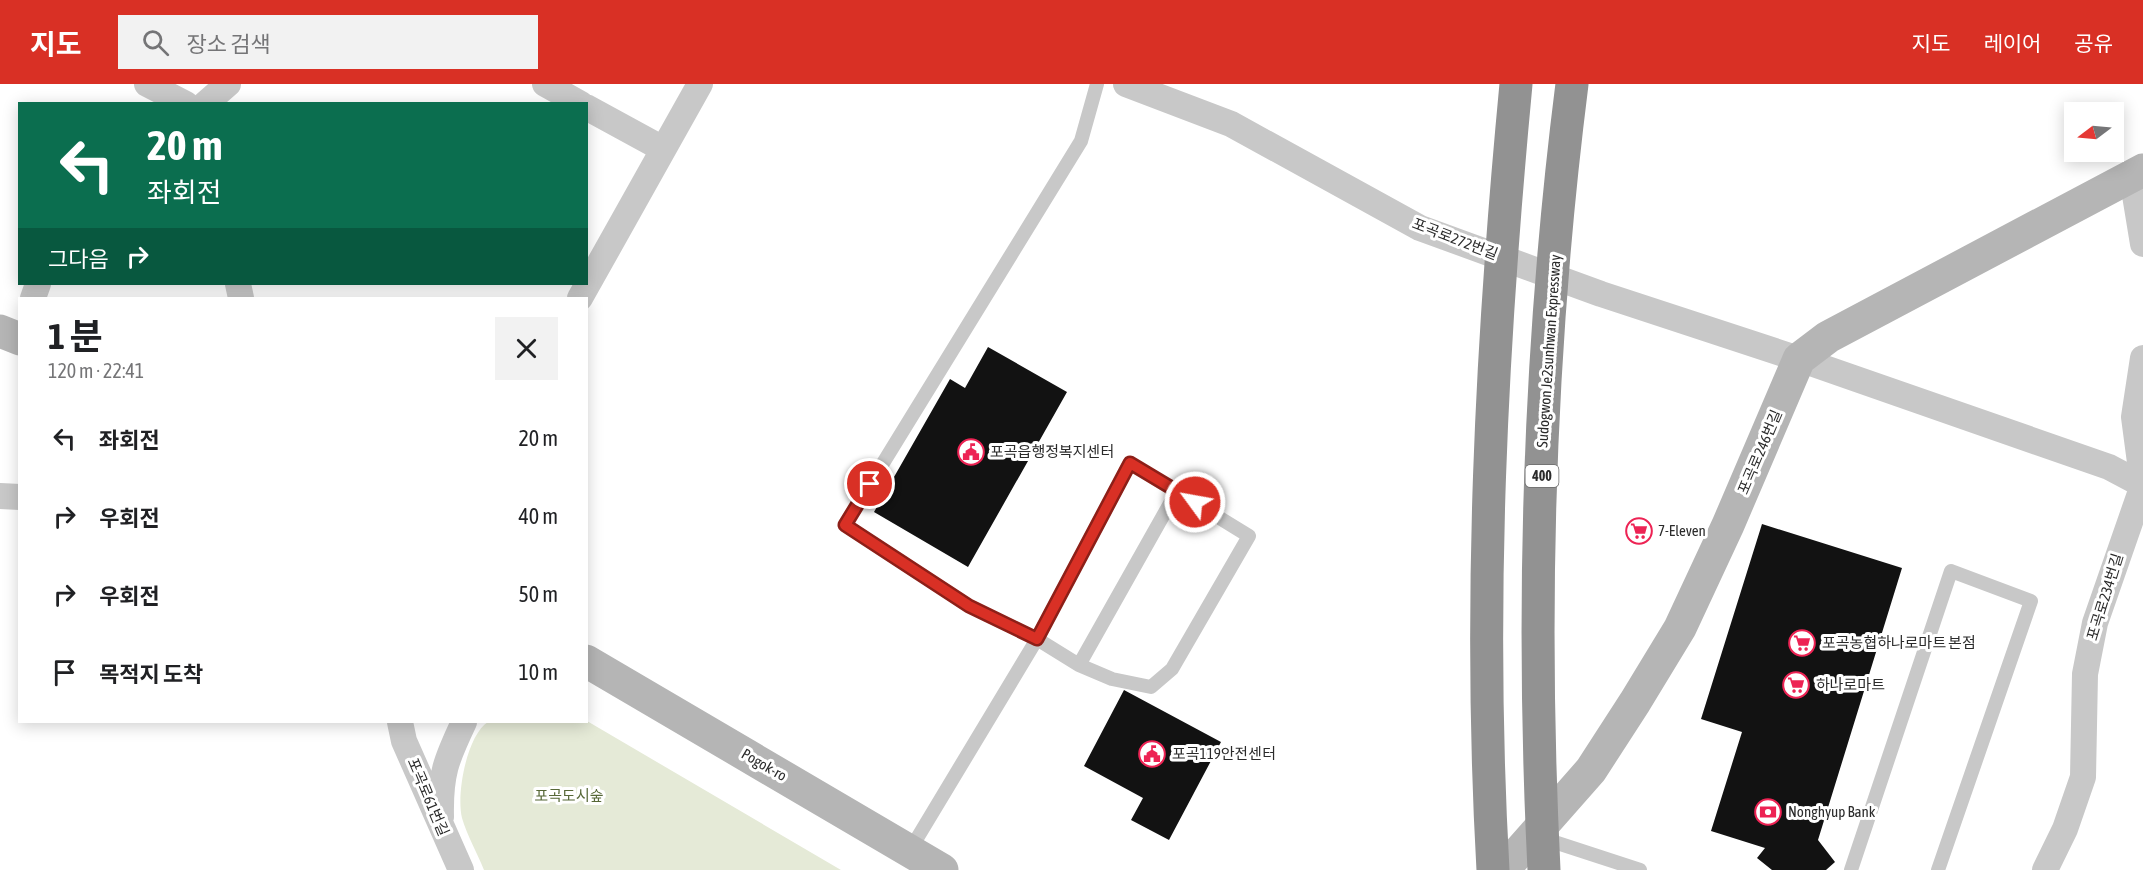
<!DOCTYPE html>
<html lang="ko">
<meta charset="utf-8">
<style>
:root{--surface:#fff;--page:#f2f2f2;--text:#202124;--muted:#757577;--accent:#d93025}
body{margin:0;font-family:"Asap Condensed","Noto Sans KR",sans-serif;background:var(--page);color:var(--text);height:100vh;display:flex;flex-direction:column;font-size:22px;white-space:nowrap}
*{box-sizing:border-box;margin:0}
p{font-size:20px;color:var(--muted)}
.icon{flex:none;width:33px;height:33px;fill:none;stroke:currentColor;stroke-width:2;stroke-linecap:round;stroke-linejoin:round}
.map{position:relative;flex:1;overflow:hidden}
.drawer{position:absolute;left:18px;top:213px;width:570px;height:426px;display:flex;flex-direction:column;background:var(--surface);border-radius:0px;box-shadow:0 3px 15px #0003}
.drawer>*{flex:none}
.top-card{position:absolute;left:18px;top:18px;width:570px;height:183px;border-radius:0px;box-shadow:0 3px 15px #0003;background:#0b6e4f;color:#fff;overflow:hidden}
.needle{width:39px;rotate:254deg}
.controls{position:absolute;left:2064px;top:18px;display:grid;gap:12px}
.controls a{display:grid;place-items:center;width:60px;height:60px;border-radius:0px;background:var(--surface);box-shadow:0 3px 15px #0003;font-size:30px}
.pin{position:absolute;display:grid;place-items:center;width:51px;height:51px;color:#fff;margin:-26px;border:3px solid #fff;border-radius:50%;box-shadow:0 2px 6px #0007}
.me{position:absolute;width:66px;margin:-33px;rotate:302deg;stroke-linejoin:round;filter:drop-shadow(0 0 4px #0008)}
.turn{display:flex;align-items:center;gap:21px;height:126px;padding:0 30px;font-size:27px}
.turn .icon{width:78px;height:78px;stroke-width:2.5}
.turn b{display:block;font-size:42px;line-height:51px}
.then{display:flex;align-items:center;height:57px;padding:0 30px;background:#0003;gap:12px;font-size:22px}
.round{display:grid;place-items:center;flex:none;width:63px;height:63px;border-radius:0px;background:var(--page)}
.headline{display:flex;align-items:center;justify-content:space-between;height:102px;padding:0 30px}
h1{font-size:36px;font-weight:700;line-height:45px}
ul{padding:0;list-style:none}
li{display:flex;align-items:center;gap:18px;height:78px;padding:0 30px}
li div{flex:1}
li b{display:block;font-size:22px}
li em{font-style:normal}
header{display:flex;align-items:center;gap:36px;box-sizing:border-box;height:84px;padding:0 30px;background:var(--accent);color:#fff}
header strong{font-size:28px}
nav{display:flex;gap:33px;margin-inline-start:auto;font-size:21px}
.search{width:420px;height:54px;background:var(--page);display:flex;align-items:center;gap:15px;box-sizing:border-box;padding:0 21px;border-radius:0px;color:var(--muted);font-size:22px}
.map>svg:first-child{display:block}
</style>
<header>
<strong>지도</strong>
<div class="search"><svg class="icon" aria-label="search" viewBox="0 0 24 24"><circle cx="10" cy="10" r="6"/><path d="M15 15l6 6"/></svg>장소 검색</div>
<nav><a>지도</a><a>레이어</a><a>공유</a></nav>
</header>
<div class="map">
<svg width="2143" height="786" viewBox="0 0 2143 786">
<rect width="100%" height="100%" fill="#fff"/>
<!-- green -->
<path fill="#e5ead7" d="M587,637L841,786H484C477,769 467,751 462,734C456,710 467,651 488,638Z"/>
<!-- building -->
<path fill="#121212" d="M988,263L1067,308L968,483L874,428L950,295L965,304Z
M1762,440L1902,484L1818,756L1835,778L1826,786H1772L1757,774L1765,764L1711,747L1742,648L1701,635Z
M1124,606L1221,658L1169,756L1131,736L1143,714L1084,682Z"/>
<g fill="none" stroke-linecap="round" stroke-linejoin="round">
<!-- lane -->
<path stroke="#c8c8c8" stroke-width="14" d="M1079,581L1177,407
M1542,754L1640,786
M910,766L1037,555L1130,379L1249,452L1172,585L1151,603L1112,595L1079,581L1037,555L969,522L845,441L1081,57L1097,0
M1851,786L1951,487L2031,517L1938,786"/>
<!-- street -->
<path stroke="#c8c8c8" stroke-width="26" d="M147,0L186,20
M545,0L581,20
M1126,0L1231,40L1420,144L1601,210L1799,275L2109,383L2143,401
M205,20L228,0
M586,23L663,65
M2132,93L2143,160
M238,200L241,214
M33,214L38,200
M580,214L700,0
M0,412L20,413
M400,638L404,657L461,786
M441,733C440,690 446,676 464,638
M2045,786L2065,745L2083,693L2085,590L2095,539L2143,401L2134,333L2143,274"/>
<!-- secondary -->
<path stroke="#b5b5b5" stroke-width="33" d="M0,247L20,255
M586,577L942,786
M1503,786L1591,686L1635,618L1680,544L1728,441L1799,275L1828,253L2143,86"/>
<!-- highway-bridge -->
<path stroke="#929292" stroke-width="33" d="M1493,786C1478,522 1491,263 1516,0
M1544,786C1531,524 1539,260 1572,0"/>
</g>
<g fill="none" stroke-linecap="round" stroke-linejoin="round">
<!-- route casing -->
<g stroke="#8d1f18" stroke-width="15">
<path id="route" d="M870,400L845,441L969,522L1037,555L1130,379L1195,418"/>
</g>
<!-- route -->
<use href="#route" stroke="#d93025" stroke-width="10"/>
</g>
<!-- icons -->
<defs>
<g id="civic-ring" transform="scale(1.35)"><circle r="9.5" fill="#fff" stroke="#ed2354" stroke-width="1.5"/><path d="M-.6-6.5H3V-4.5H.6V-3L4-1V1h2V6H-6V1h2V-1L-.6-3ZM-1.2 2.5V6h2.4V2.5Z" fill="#ed2354"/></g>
<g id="supermarket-ring" transform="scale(1.35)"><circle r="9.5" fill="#fff" stroke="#ed2354" stroke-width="1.5"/><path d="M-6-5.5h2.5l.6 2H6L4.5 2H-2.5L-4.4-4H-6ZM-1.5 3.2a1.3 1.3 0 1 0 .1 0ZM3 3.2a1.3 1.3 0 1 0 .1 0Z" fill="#ed2354"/></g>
<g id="bank-ring" transform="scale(1.35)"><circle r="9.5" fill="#fff" stroke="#ed2354" stroke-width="1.5"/><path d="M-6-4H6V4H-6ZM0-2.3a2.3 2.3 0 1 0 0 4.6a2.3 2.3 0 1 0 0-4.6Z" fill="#ed2354"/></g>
</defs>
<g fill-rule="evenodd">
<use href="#civic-ring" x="971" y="368"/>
<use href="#supermarket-ring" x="1639" y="447"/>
<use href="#supermarket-ring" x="1802" y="559"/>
<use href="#supermarket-ring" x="1796" y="601"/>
<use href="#civic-ring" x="1152" y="670"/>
<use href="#bank-ring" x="1768" y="728"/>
</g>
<g text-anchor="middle" stroke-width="6" stroke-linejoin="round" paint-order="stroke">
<!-- shield labels -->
<rect fill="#fff" stroke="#6b6b6b" stroke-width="1.5" x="1525.5" y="381" width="33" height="22" rx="4.5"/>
<g font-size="14" font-weight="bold" fill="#2b2b2b">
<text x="1542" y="397">400</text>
</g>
<!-- street labels -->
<g font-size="15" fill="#2b2b2b" stroke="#fff">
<text transform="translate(1455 155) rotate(21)" y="5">포곡로272번길</text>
<text transform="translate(1549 267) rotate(-86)" y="5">Sudogwon Je2sunhwan Expressway</text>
<text transform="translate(1760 368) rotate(-67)" y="5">포곡로246번길</text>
<text transform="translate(2105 513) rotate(-73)" y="5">포곡로234번길</text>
<text transform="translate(764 681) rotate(30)" y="5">Pogok-ro</text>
<text transform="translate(428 713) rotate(67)" y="5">포곡로61번길</text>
</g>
<!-- poi labels -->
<g font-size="15" fill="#2b2b2b" stroke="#fff" text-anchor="start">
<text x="990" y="373">포곡읍행정복지센터</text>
<text x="1658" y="452">7-Eleven</text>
<text x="1822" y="564">포곡농협하나로마트 본점</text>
<text x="1816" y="606">하나로마트</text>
<text x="1172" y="675">포곡119안전센터</text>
<text x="1788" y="733">Nonghyup Bank</text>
</g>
<!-- park labels -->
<g font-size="15" fill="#576837" stroke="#fff">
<text x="569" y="717">포곡도시숲</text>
</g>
</g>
</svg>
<div class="controls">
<a><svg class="needle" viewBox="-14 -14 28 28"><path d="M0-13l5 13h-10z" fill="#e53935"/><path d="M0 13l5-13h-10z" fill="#757577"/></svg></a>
</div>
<div class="pin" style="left:870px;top:400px;background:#d93025"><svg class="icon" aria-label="arrive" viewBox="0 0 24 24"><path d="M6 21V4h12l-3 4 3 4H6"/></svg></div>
<svg class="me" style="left:1195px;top:418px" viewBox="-20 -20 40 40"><circle r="17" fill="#d93025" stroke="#fff" stroke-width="3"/><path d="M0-11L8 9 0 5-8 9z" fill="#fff"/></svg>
<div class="top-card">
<div class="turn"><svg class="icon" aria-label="left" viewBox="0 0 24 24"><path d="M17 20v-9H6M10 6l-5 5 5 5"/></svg><div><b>20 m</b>좌회전</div></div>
<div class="then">그다음<svg class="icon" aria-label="right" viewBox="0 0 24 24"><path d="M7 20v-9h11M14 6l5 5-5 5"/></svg></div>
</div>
<section class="drawer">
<div class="headline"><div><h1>1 분</h1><p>120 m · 22:41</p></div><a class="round"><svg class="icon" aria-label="close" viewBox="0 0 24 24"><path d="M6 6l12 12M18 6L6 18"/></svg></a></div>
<ul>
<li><svg class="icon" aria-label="left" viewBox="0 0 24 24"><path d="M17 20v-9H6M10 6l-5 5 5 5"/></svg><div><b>좌회전</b></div><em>20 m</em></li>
<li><svg class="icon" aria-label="right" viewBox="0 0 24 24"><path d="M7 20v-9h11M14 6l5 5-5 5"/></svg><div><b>우회전</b></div><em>40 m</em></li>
<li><svg class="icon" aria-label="right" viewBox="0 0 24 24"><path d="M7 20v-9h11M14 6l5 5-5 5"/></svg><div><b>우회전</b></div><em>50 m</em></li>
<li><svg class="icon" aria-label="arrive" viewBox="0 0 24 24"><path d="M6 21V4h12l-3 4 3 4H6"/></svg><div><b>목적지 도착</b></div><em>10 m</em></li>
</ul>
</section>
</div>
